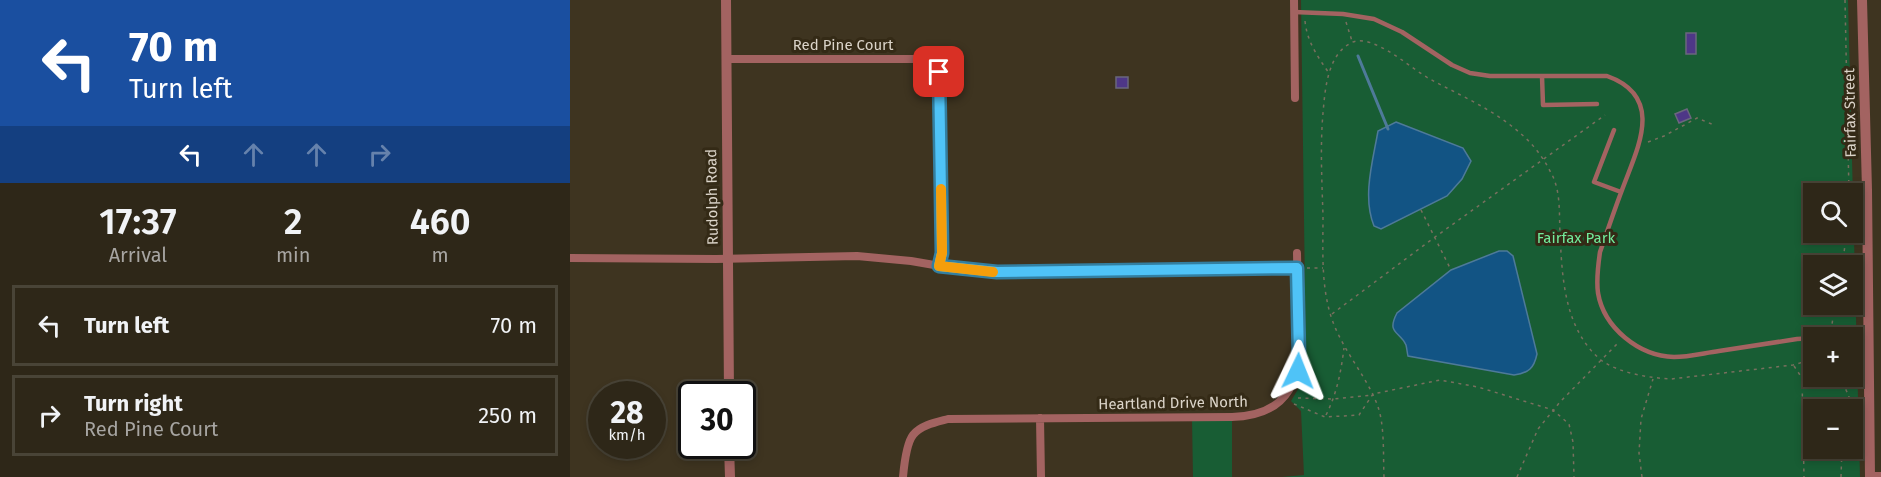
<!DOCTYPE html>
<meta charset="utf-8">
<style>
:root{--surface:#2e2718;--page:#362f21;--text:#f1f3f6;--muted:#a7a5a2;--line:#494437}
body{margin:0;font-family:"Fira Sans",sans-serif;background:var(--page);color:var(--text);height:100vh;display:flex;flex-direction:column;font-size:22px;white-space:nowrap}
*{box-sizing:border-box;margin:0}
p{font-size:20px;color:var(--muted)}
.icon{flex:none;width:33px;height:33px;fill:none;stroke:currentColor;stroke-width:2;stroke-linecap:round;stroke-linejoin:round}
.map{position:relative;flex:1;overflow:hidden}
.sheet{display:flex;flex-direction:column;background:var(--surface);width:570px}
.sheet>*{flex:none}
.hud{background:#1a4fa0;color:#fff;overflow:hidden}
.controls{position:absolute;left:1233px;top:183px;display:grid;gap:12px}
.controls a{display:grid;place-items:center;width:60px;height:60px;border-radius:0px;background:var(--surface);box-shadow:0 3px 9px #0003,0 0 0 2px var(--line);font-size:30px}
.speed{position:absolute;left:18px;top:381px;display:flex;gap:12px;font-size:30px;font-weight:700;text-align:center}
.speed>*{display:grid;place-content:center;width:78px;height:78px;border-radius:50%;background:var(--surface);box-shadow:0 3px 9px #0003,0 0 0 2px var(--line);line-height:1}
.speed small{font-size:15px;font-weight:400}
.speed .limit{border:3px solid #111;border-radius:9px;background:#fff;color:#111}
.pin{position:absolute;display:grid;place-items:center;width:51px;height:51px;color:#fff;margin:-26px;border-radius:12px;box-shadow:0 3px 9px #0006}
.me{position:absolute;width:66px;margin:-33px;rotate:2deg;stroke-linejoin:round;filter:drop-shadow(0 0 4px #0008)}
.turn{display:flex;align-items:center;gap:21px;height:126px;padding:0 30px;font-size:27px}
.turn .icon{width:78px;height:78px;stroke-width:2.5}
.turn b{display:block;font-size:42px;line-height:51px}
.lanes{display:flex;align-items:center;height:57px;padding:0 30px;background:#0003;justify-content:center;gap:30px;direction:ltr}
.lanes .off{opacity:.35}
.eta{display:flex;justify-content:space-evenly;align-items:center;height:102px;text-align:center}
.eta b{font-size:36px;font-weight:600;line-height:42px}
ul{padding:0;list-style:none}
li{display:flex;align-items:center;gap:18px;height:81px;margin:0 12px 9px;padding:0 18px;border:3px solid var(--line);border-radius:0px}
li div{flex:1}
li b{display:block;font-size:22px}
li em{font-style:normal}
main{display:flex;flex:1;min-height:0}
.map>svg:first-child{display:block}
</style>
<main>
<section class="sheet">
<div class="hud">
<div class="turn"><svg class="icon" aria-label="left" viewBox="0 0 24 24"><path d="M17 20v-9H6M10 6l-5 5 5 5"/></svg><div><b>70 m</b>Turn left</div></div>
<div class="lanes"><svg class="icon" aria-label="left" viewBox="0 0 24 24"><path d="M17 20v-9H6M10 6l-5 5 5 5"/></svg><svg class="icon off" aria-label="ahead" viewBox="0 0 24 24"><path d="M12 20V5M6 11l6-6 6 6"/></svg><svg class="icon off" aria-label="ahead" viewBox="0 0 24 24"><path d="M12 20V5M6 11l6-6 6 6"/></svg><svg class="icon off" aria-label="right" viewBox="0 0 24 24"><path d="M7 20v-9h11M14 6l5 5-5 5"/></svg></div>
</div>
<div class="eta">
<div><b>17:37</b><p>Arrival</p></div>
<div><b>2</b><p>min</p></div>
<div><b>460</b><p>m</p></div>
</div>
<ul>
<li><svg class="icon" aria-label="left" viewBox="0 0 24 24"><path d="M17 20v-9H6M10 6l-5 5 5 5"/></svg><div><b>Turn left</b></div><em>70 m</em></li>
<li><svg class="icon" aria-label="right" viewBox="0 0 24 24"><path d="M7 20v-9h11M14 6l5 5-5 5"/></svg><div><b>Turn right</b><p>Red Pine Court</p></div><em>250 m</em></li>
</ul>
</section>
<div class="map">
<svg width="1311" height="477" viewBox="0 0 1311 477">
<rect width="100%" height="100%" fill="#3e3420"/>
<!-- green -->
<path fill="#185d34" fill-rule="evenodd" d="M731,0H1278L1290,477H712L734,475L731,411L721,401L730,386L736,363ZM1244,194H1282V232H1244ZM1244,266H1282V304H1244ZM1244,338H1282V376H1244ZM1244,410H1282V448H1244Z
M662,417V477H623L622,418Z"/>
<!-- water -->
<path fill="#125484" stroke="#4e7a99" stroke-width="1.5" d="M826,122L893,148L901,161L892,179L877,196L811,229L804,226C792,197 803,160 808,131Z
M929,251H937L943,256L967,354C964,368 959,373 944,375L838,356C837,352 837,349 836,345C830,331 816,334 827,313L881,270Z"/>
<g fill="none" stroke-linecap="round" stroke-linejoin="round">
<!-- stream -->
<path stroke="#4e7a99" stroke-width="3" d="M788,56L818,129"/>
</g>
<!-- building -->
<path fill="#4e3787" stroke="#6a677d" stroke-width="1.5" d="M1116,33H1126V54H1116Z
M546,77H558V88H546Z
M1117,109L1121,118L1109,123L1105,114Z"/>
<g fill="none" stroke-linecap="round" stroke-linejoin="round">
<!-- path -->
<path stroke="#786f5e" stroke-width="1.5" stroke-dasharray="3 4.5" stroke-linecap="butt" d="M1275,0L1279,194
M735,21C737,41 747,56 759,73
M776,22L782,41
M1078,142L1094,136L1127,118L1144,125
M851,210L881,270
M1272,266L1277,232
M737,268H753
M762,314L865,237L1035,115
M1261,331L1265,304
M1224,366L1232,378L1234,477
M1269,376L1279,396L1278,410
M728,398L764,399L802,395
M724,404L755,417L789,415L803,394L870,380L908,387L983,410L999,424L1003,442L1004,477
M756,415C767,393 771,372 774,348
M814,477C813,455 815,424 807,404C795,373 770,348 760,313C751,282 753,248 753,216C752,182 750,147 753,113C755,91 757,55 781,43C787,39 797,41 804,44C824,52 840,67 858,78C889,95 923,109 950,133C962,143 973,157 980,171C991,189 989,212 990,233C992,277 994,329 1031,360C1048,373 1080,378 1101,379L1223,365L1244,359
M947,477L968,429L990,402L1048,343
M1072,477L1069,453L1071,419L1083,379
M1271,477L1272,448"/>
<!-- service -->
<path stroke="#a36361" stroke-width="4.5" d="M724,12L773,14L804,19L832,32L882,65L900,73L920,76H1037C1096,97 1067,149 1052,190C1044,211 1037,232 1030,252C1028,266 1026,279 1028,293C1034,328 1069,356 1104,357C1119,357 1134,353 1149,351C1175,347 1201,343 1227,339L1244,338
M972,76L973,105L1027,104
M1044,130L1024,182L1051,192
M1256,338L1298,337"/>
<!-- minor -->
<path stroke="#a36361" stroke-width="8" d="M724,0L725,98
M156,59H353L363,63L369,72L372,253L369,266
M0,258L146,259L287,256L341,261L399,271L427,272L727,268
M470,418L471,477
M1300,476H1311
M333,477C334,466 336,444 343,435C351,425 367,422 378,419L662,417C702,416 725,398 729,357L727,253"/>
<!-- tertiary -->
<path stroke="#a36361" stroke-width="10" d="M156,0L159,394
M1292,0L1297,190L1300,477
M159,446L160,477"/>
</g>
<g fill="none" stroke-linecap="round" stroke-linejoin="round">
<!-- route casing -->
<g stroke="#337fa1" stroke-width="15">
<path id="route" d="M369,72L372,253L369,266L427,272L727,268L729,357L728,371"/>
</g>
<!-- route -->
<use href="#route" stroke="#4fc3f7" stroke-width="10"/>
<!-- slow -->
<path stroke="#f59e0b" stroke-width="10" d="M371,189L372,253L369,266L423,272"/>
</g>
<g text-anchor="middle" stroke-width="6" stroke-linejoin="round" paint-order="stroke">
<!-- street labels -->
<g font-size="15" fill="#dbd4c9" stroke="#342a16">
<text x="273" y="50">Red Pine Court</text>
<text transform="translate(1280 113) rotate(-91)" y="5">Fairfax Street</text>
<text transform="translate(142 197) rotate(-91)" y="5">Rudolph Road</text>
<text transform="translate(603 403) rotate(-1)" y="5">Heartland Drive North</text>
</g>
<!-- park labels -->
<g font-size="15" fill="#72eb9b" stroke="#342a16">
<text x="1006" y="243">Fairfax Park</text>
</g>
</g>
</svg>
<div class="controls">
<a><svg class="icon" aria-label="search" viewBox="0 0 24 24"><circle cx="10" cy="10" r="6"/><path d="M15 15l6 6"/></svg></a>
<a><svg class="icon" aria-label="layers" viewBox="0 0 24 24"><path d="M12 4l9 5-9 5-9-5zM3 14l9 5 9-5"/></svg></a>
<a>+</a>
<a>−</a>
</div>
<div class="speed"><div>28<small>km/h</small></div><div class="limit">30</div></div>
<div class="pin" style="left:369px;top:72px;background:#d93025"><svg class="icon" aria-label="arrive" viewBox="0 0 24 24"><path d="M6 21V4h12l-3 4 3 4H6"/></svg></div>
<svg class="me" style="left:728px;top:371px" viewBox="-20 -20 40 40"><path d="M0-17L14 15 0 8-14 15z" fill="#4fc3f7" stroke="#fff" stroke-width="4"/></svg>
</div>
</main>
